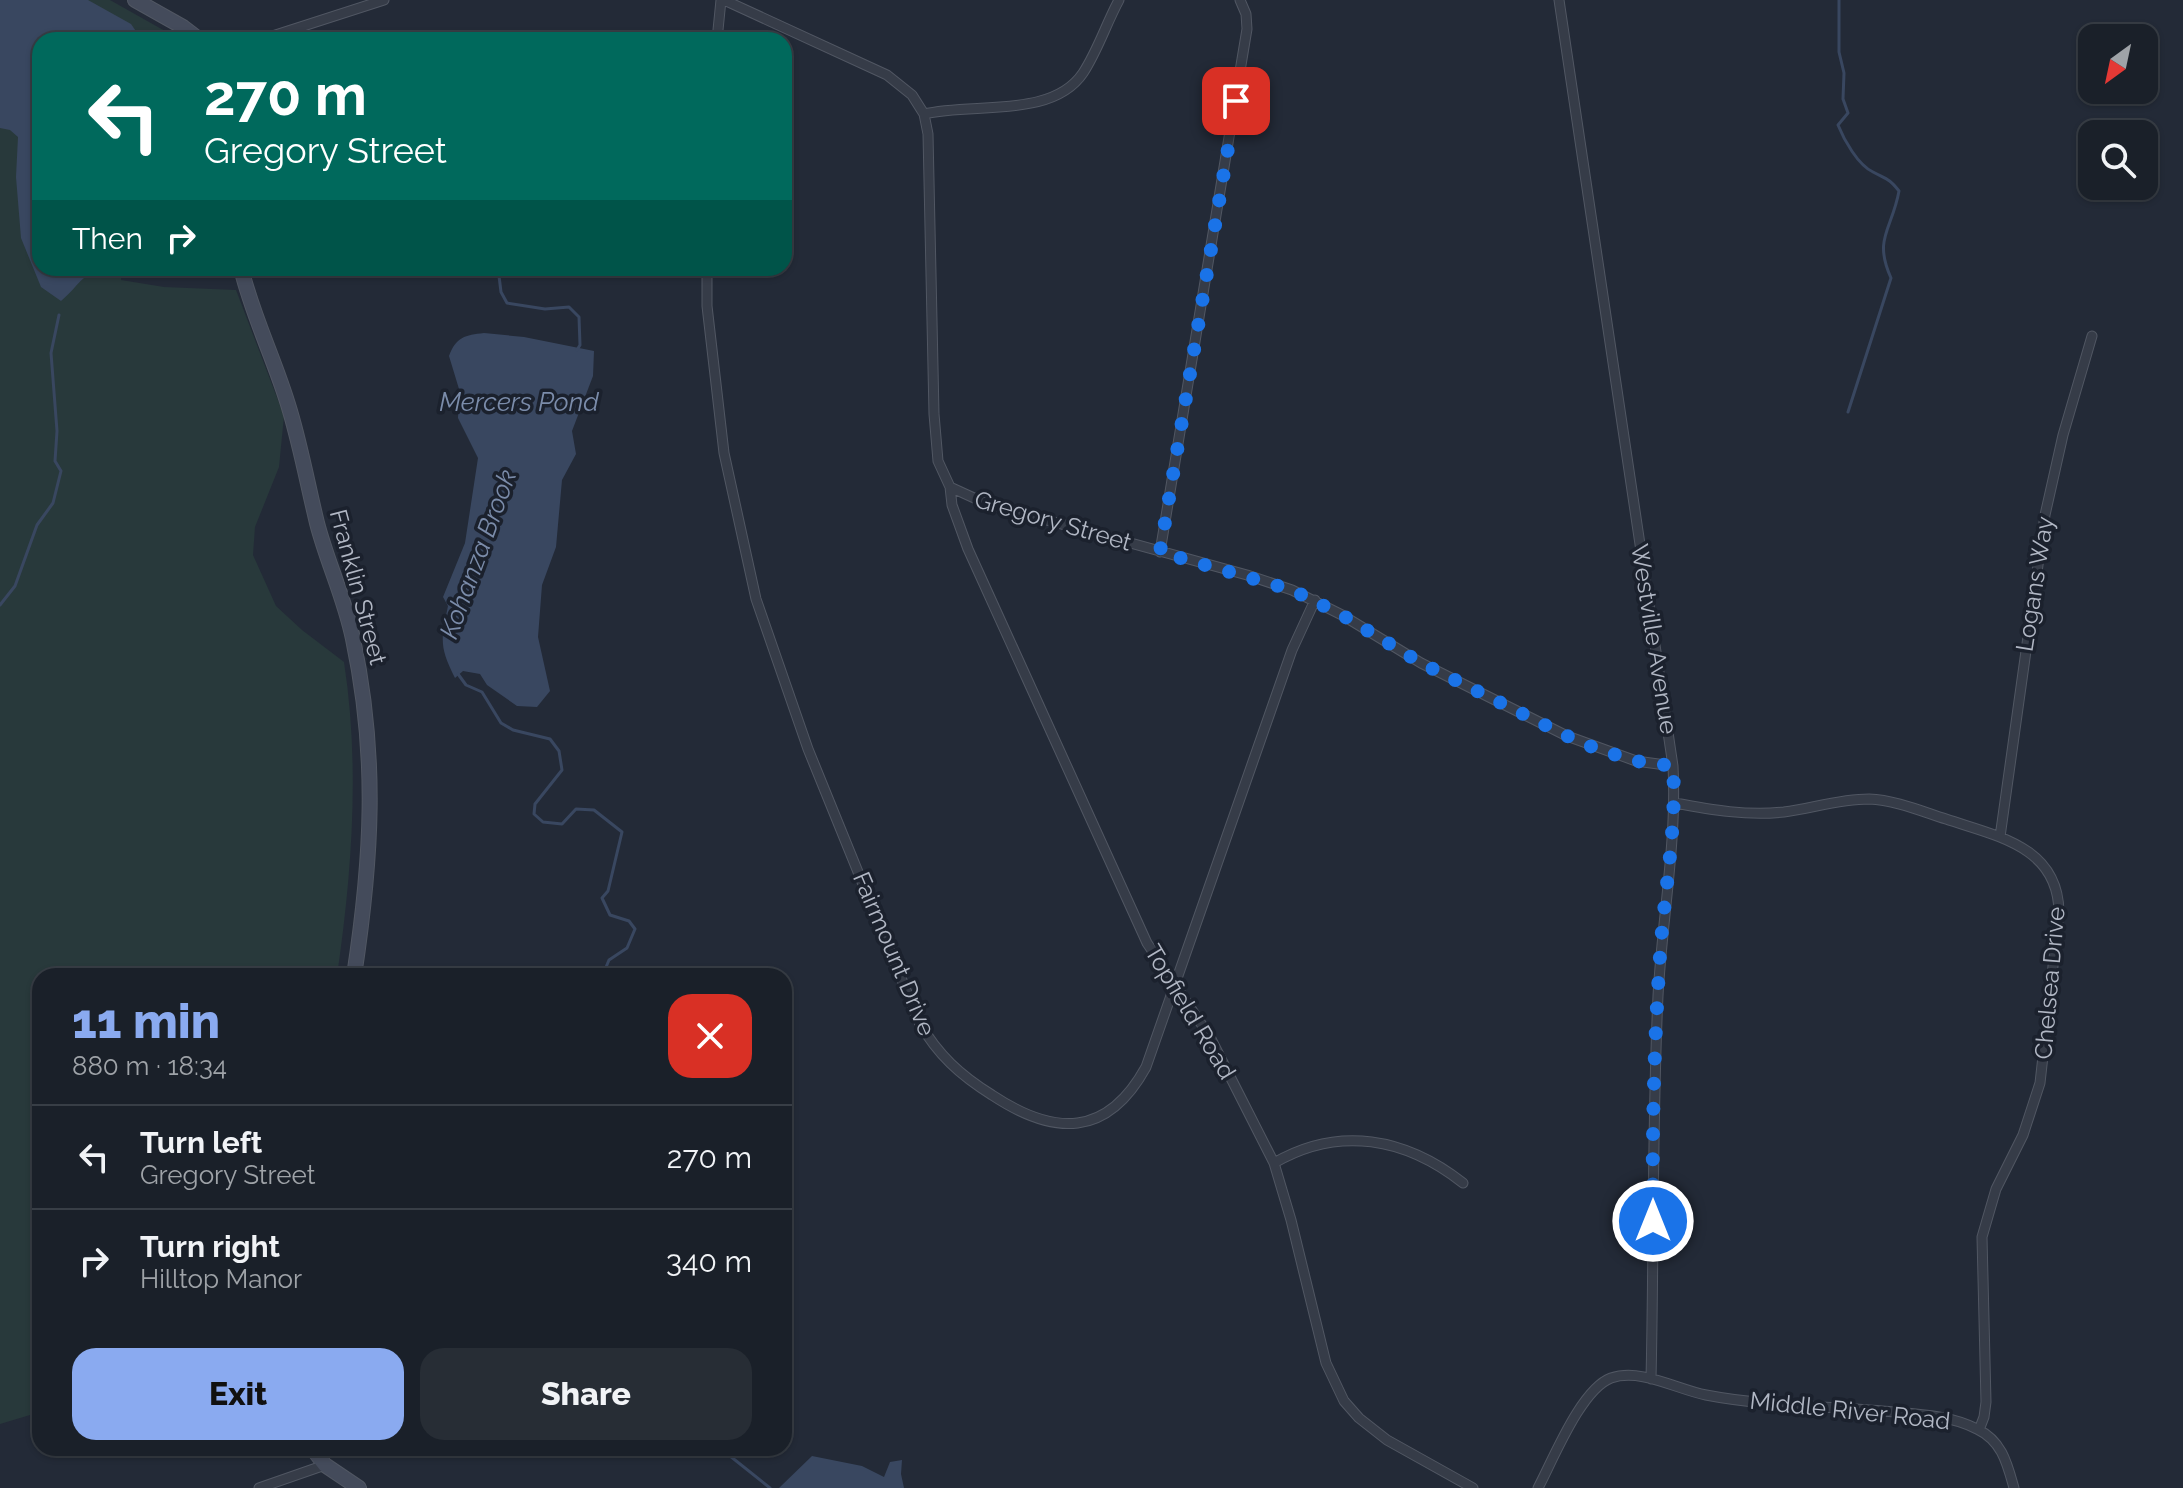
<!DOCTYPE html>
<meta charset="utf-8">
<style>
:root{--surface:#1a2029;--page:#272d35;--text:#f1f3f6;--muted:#9fa3a8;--line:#383e46;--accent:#8aaaf0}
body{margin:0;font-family:Raleway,sans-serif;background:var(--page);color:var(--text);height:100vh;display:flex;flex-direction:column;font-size:30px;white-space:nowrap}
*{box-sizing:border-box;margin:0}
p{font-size:26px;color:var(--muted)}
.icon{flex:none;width:44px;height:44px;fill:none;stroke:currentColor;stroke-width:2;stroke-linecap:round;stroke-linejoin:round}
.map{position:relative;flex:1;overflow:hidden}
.panel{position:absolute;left:32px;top:968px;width:760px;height:488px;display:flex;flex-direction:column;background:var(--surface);border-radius:24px;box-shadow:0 2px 6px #0004,0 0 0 2px var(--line)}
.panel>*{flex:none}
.hud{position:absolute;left:32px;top:32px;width:760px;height:244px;border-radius:24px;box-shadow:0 2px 6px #0004,0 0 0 2px var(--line);background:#00695c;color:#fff;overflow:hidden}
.needle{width:52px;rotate:213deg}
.tools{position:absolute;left:2078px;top:24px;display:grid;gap:16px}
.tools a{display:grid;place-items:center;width:80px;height:80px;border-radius:16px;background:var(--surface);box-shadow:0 2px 6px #0004,0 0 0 2px var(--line);font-size:40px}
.pin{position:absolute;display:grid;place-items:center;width:68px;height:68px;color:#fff;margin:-34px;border-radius:16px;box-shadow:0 4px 12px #0006}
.me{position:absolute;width:88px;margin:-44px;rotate:0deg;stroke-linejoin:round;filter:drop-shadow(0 0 6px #0008)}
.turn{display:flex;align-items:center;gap:28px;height:168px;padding:0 40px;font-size:36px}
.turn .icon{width:104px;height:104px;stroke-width:2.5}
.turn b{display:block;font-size:56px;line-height:68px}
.then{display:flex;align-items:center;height:76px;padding:0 40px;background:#0003;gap:16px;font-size:30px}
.round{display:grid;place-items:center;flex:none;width:84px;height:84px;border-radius:24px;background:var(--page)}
.summary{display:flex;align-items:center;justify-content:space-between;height:136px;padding:0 40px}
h1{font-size:48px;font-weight:800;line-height:60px;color:var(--accent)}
.button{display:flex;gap:16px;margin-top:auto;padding:16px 40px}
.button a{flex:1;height:92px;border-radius:24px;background:var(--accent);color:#111;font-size:32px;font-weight:800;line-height:92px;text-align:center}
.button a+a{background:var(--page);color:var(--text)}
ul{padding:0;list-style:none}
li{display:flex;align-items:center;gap:24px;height:104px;padding:0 40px;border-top:2px solid var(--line)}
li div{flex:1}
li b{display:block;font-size:30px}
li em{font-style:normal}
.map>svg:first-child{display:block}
</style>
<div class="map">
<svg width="2183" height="1488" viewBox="0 0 2183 1488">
<rect width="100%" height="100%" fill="#232a37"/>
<!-- green -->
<path fill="#28393b" d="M0,0H110L181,40H40V268H121V280L164,287L236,290L284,416L279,467L255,527L253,555L276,606L302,630L344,662C360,765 352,873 337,976H40V1412L0,1424Z"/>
<!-- water -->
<path fill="#394760" d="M0,0H88L131,24L142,40H40V268H106C78,276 82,283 61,301L41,287L21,238L16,177L18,137L10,130L0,128Z
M484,333L524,337L594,351L593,376L572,431L576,454L562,480L556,547L542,585L538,637L550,691L537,707L517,706L487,685L480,674L463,671L455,678C439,646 441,640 448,606L443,597L465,543L478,458L458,418L459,389L449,356C456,337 465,335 484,333Z
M812,1456L862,1466L884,1477L890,1462L902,1460L901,1474L904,1488H779Z"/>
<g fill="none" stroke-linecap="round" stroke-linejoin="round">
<!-- stream -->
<path stroke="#394760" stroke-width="3" d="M1839,0V52L1844,73L1843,99L1848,113L1838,125C1844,140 1858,165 1873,172C1886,179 1889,178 1899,191C1892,230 1873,238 1891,278L1848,412
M498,268L501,292L507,303L545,309L569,307L579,317L580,345L577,350
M0,605L15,586L37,525L53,503L61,471L55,461L57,431L51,353L59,315
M458,674L466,685L482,692L501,723L513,730L550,739L559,751L562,770L535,804L534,814L543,822L562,824L576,809L594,810L622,832L608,891L602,898L610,915L629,921L635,929L627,948L609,960L604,972L596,976
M720,1448L770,1488"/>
<!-- minor casing -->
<g stroke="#515763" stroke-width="11">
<path id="minor" d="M724,0L887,75L912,95L924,114L928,134L934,414L938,461L950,487L985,503L1247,575L1292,590L1342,615L1421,663L1567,736L1636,761L1673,766
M1559,0L1673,766C1677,842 1662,919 1658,996C1652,1124 1654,1252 1651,1379
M260,40L384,0
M717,40L721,0
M924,114C973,102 1052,119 1083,73C1098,50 1106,24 1119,0
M707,268V306L724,453L756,599L808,749L919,1022C938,1055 960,1075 992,1095C1054,1136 1107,1138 1146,1067L1292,650L1315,600
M950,487L952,505L968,549L1147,943L1210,1037L1274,1163L1291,1220L1326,1363L1344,1401L1359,1418L1387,1440L1473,1488
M1160,552L1247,29L1246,14L1240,0
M1675,803C1712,810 1747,816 1784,812C1813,808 1840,799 1869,799C1895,800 1921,811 1946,819C1996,836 2058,846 2059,912L2040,1083L2023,1135L1996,1189L1982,1237L1986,1402L1984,1417L1979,1430
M2000,837L2045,515L2063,435L2092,336
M1274,1163C1339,1125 1406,1138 1463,1183
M259,1488L325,1465
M1538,1488C1553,1460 1581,1389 1611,1378C1641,1368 1676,1389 1706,1395C1763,1406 1824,1406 1882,1411C1913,1414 1948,1414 1977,1429C2002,1441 2007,1463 2014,1488"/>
</g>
<!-- secondary casing -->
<g stroke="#515763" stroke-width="16">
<path id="secondary" d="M135,0L183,27L200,40
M241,268C253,318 276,362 290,411C301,448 308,486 317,523C327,562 345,599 353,639C378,757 372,858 354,976
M312,1448L325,1465L359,1488"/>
</g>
<!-- minor -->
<use href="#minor" stroke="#363c48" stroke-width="9"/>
<!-- secondary -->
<use href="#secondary" stroke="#444b5b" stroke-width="14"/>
</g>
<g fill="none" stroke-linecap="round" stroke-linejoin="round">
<!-- route -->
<path stroke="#1a73e8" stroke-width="14" stroke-dasharray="0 25.2" d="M1236,101L1160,552L1292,590L1342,615L1421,663L1567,736L1597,749L1636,761L1673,766C1677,830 1664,892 1660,956C1654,1044 1652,1132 1653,1221"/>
</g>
<g text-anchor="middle" stroke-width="7" stroke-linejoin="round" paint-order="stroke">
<!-- street labels -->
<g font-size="24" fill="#b1b7c4" stroke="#1b212d">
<text transform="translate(1053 521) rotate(16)" y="8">Gregory Street</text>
<text transform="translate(2035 584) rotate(-81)" y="8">Logans Way</text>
<text transform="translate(358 587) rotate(75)" y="8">Franklin Street</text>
<text transform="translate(1654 639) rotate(81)" y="8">Westville Avenue</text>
<text transform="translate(894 954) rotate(67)" y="8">Fairmount Drive</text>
<text transform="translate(2050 983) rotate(-85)" y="8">Chelsea Drive</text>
<text transform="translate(1190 1012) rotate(59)" y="8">Topfield Road</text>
<text transform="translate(1850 1411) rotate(6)" y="8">Middle River Road</text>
</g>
<!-- water labels -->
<g font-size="26" font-style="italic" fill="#7b8caa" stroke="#1b212d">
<text x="519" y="411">Mercers Pond</text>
<text transform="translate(478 554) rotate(-70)" y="9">Kohanza Brook</text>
</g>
</g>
</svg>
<div class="tools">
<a><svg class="needle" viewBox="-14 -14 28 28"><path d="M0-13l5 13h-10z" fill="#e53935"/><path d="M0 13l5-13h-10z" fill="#9fa3a8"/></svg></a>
<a><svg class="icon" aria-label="search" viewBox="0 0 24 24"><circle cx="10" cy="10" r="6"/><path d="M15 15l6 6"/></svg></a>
</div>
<div class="pin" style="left:1236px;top:101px;background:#d93025"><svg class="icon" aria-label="arrive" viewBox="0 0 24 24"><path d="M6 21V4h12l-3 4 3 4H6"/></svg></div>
<svg class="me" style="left:1653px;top:1221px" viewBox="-20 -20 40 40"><circle r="17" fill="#1a73e8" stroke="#fff" stroke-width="3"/><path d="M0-11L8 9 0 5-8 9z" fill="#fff"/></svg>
<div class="hud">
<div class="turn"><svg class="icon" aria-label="left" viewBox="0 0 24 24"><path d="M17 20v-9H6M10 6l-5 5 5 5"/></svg><div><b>270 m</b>Gregory Street</div></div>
<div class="then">Then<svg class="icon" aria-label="right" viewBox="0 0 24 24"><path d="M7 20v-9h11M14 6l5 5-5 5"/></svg></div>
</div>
<section class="panel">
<div class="summary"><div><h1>11 min</h1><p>880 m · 18:34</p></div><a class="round" style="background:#d93025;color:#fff"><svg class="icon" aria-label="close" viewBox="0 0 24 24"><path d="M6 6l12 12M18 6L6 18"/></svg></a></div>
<ul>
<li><svg class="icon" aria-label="left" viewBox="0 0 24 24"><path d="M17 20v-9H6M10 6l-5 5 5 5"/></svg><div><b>Turn left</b><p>Gregory Street</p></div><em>270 m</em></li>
<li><svg class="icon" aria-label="right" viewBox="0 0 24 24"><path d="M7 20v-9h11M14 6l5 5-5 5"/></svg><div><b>Turn right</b><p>Hilltop Manor</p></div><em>340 m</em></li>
</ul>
<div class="button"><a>Exit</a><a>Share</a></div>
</section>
</div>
